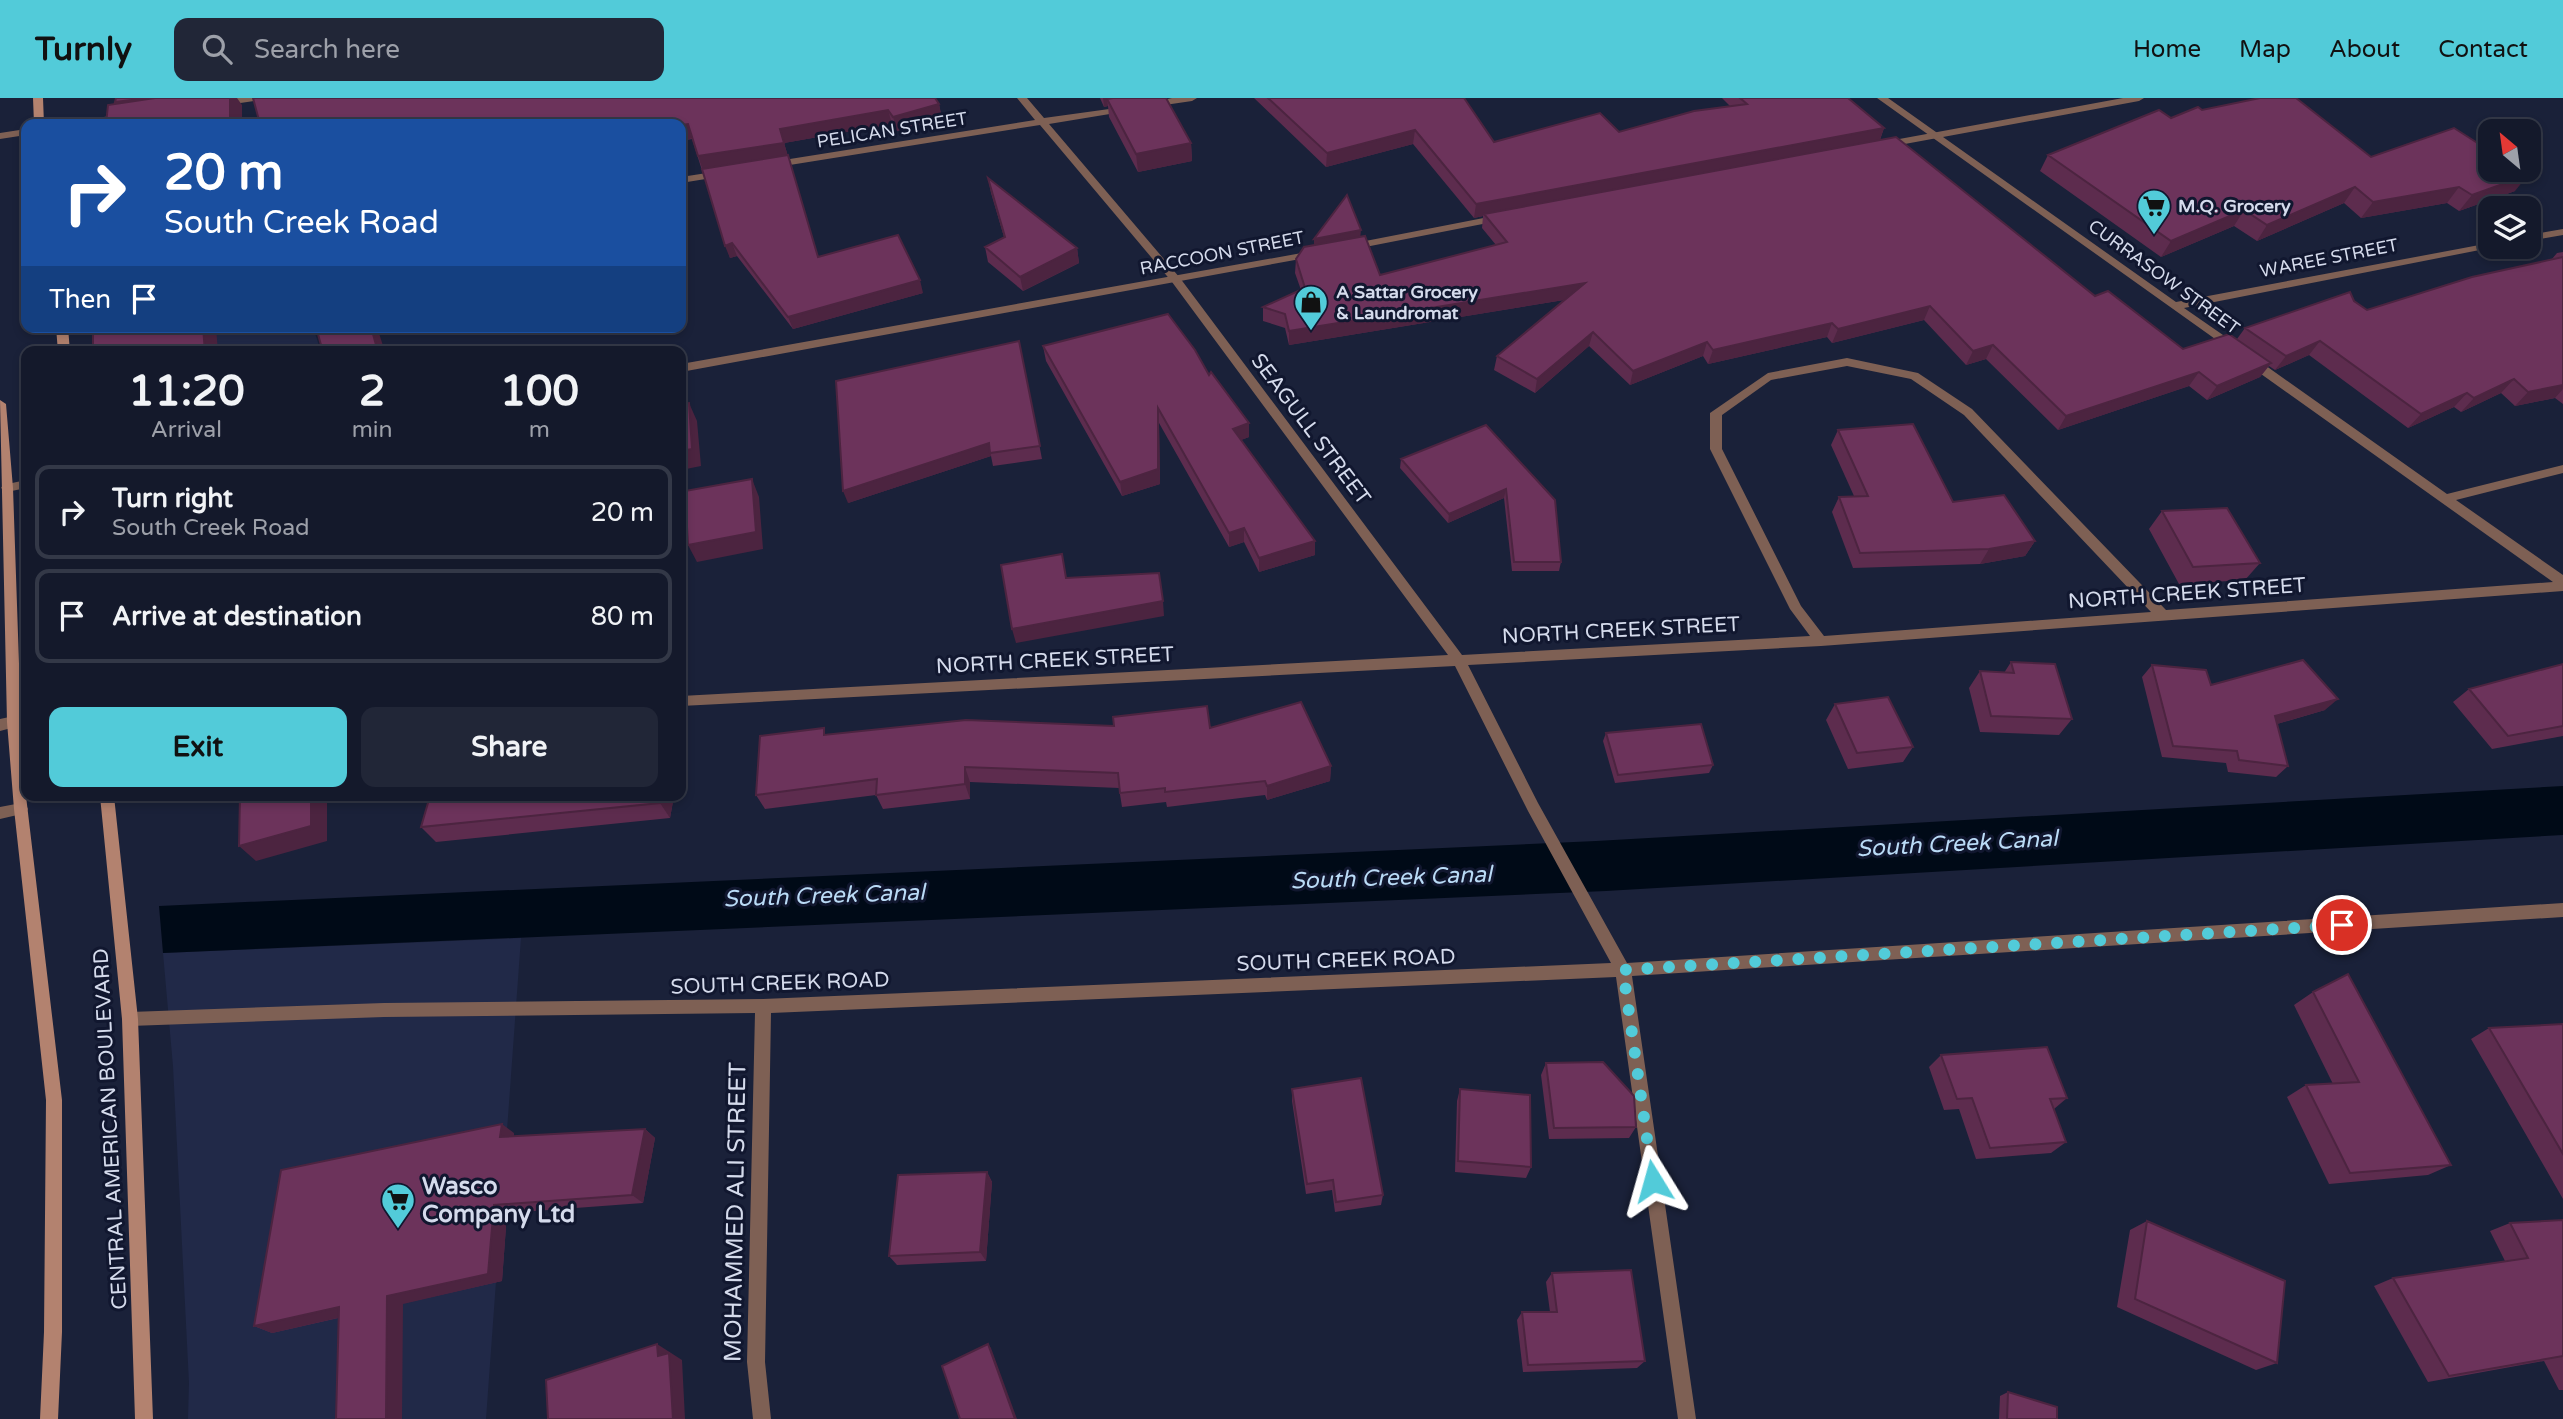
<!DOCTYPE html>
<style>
:root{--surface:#14192b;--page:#212637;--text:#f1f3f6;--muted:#9da0a9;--line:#333847;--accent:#52cbd9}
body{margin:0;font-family:"Varela Round",sans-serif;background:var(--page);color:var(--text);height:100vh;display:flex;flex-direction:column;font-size:26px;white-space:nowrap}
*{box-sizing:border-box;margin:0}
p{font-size:23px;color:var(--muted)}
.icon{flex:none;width:38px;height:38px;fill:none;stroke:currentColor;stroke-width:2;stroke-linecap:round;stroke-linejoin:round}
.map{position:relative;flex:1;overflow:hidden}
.drawer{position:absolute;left:21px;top:248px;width:665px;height:455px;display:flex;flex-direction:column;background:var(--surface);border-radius:14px;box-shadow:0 4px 10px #0003,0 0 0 2px var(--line)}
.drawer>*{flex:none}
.guide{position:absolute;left:21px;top:21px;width:665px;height:214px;border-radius:14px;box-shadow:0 4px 10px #0003,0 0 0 2px var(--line);background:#1a4fa0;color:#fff;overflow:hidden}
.needle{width:46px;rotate:331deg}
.tools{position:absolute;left:2478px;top:21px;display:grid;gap:14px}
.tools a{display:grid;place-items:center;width:63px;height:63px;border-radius:14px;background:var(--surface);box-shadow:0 4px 10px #0003,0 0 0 2px var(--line);font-size:35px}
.pin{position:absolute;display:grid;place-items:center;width:60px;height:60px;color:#fff;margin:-30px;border:4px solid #fff;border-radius:50%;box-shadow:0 2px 7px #0007}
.me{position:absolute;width:77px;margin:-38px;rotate:352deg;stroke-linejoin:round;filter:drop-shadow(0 0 5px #0008)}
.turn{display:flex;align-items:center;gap:24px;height:147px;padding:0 28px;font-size:32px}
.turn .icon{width:91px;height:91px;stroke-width:2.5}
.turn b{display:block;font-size:49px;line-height:60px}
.then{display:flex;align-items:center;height:66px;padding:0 28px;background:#0003;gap:14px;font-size:26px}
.eta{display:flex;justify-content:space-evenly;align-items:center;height:119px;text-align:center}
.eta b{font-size:42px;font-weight:700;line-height:49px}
.action{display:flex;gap:14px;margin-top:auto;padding:14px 28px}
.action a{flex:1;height:80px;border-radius:14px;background:var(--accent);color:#111;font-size:28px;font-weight:700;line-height:80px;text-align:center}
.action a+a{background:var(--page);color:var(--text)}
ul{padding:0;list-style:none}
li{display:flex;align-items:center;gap:21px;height:94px;margin:0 14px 10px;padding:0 14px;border:4px solid var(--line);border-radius:14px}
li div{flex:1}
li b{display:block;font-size:26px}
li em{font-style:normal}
header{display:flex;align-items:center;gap:42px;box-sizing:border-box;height:98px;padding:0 35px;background:var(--accent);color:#111}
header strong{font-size:33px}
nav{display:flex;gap:38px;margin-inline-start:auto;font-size:24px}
.search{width:490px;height:63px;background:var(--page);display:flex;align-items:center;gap:18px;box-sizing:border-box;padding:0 24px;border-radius:14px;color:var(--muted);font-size:26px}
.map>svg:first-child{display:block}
</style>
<header>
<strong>Turnly</strong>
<div class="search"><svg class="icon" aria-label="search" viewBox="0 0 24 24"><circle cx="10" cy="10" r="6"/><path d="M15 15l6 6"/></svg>Search here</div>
<nav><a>Home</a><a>Map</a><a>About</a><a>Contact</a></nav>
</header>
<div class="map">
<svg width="2563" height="1321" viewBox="0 0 2563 1321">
<rect width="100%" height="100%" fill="#1a2139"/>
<!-- built -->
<path fill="#212948" d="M100,229H313L321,254H102Z
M521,840L486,1321H188L189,1285L173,968L163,855Z"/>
<!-- water -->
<path fill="#000a17" d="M2563,688V737L1606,793L163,855L159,808L1596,743Z"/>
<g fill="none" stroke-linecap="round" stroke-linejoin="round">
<!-- minor -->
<path fill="#7e6054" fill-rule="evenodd" d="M234,0H259L254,3L220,8L215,5Z
M1017,0H1027L1044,20L1131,8L1133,10L1128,13L1049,26L1180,180L1462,557L1810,538L1790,511L1710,351V315L1768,275L1847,260L1918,275L1972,311L2166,512L2553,484L2247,266V260H2255L2447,396L2563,367V375L2456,402L2563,477V493L1821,548L1468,567L1538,705L1627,865L2563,805V819L1632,878L1696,1321H1678L1616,879L771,915L765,1264L771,1321H753L747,1264L755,915L384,919L130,928L124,926L122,921L124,916L130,914L384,905L763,901L1611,865L1528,713L1455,568L681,608V598L1448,557L1172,184L1040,27L771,70L766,67L771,64L1035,22ZM1847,268L1911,281L1964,317L2151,514L1824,538L1801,508L1722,351V317L1771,282Z
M1172,0H1197L1192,3L1151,9L1146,6Z
M1877,0H1888L2176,204L2490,145V149H2495L2184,210L2236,246L2238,249L2232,253Z
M124,16L129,19L127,21L95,26H72L77,23Z
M26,31V37L0,41V35Z
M720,73L725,76L724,78L681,85V79Z
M2563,131V137L2529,143V137Z
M14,618L19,620L21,624L19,628L0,633V621Z
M21,705L26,707L28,711L26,715L0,721V709Z"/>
<!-- tertiary -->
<path fill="#7e6054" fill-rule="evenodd" d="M2123,0H2144L2139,3L1883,50L1878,47L1883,44Z
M1499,117L1504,120L1503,122L1350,152L1345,149L1350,146Z
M1313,153L1318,156L1317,158L681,274V266Z
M26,382V390L7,394L1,390L3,387Z"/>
<!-- secondary -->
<path fill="#b3826f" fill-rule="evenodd" d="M33,0H43L44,26H34Z
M56,229H68L70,254H58Z
M0,302L6,306L13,390L21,624L26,698L62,1002V1234L58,1321H40L44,1234L46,1002L14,711L7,624Z
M100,698H114L138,921L153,1321H135L122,921Z"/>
</g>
<!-- wall -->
<path fill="#5d2c4e" d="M1100,0H1166L1191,45L1192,63L1138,74L1109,19L1108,8L1104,9Z
M1254,0H1464L1494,44L1619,34L1731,9L1722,0H1848L1884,30L1880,42L2095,198L2183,251L2237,241L2245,230L2354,203L2367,212L2552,161L2557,155L2563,154V306L2555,300L2515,308L2501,295L2461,314L2454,309L2408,330L2309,257L2275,272L2269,268L2260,279L2207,302L2189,288L2058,332L1986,261L1966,267L1924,222L1832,245L1827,239L1708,266L1703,258L1630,287L1589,248L1535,295L1494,272L1497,258L1564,202L1289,247L1285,230L1263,223V209L1301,192L1295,175L1296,161L1314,148V141L1360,139L1380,177L1496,147L1482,130L1483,118L1474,120L1413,46L1326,69Z
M939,6L942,21L897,33L892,26L784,45L818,159L923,195L793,231L737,158L730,160L692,41L681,43V26Z
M2202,12L2371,59L2515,93L2459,113L2447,105L2361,120L2344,105L2257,143L2234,128L2161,159L2040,73L2048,57L2171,20Z
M988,80L1077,150L1079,165L1023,193L988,164L985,149L1004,139L991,95Z
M1019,243L1042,361L993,368L991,358L848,405Z
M1043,248L1209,277L1249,325V339L1241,342L1315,457L1259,474L1244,444L1229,449L1159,325L1160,386L1122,398L1046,263Z
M1486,327L1561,464L1559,473H1512L1504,400L1448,425L1400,370L1401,361Z
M1838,332L1953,404L2035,443L2025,458L1980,466L1853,470L1832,414L1839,399L1854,398L1831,347Z
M2162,413L2260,465L2245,482L2179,486L2149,431Z
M2011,564L2072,621L2059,637L1980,634L1969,590L1980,573L2004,575Z
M2563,566V638L2492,651L2453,604L2469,591Z
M2152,567L2211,587L2325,612L2277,626L2288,668L2276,679L2228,674L2226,665L2162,659L2142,579Z
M1835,606L1913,649L1903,664L1848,671L1826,622Z
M1114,628L1210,630L1331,668L1330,683L1267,702L1265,697L1167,709L1166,704L1122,709L1119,690L970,684V701L883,711L876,697L765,711L756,697L827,637Z
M1606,635L1713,667L1709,675L1615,685L1603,643Z
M674,698L670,720L436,744L421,729Z
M2313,894L2451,1067L2428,1077L2329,1086L2287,999L2306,987L2333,986L2294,907Z
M2563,926V1101L2471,941L2489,930Z
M1941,957L2067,1000L2054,1011L2066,1044L2051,1055L1976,1061L1959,1011L1944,1012L1929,969Z
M1546,965L1636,1029L1629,1040L1549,1041L1541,977Z
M1292,991L1383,1097L1381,1107L1335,1114L1332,1092L1306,1096L1292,1003Z
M1460,991L1531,1069L1526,1080L1455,1074L1457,1003Z
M645,1031L655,1040L643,1105L507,1115L502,1183L272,1235L254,1228L514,1035V1038Z
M987,1074L992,1084L986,1163L897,1167L889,1158Z
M2563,1122V1292H2559L2544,1263L2428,1284L2374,1188L2393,1180L2505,1163L2490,1133L2510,1125Z
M2147,1123L2277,1265L2256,1272L2117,1209L2130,1132Z
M1552,1175L1645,1263L1637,1270L1523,1274L1517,1222L1522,1214H1550L1546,1184Z
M2008,1294L2057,1321H1999L2000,1298Z"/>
<!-- shaded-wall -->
<path fill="#4c2440" d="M230,0H237L242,7V26H230Z
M1103,0H1158L1107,1L1108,8L1104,9Z
M939,6L942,21L897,33L893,19Z
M888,12L892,26L784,45L822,171L703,73L698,58L780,31Z
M688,26L693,40L681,43V27Z
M1884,30L1879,44L1484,116L1483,118L1474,120L1476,106Z
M1415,32L1413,46L1326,69L1327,55Z
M1191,45L1192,63L1138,74L1136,56Z
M2528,77L2515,93L2459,113L2472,97Z
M2355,89L2344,105L2257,143L2267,127Z
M2459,89L2447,105L2361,120L2373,104Z
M2244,112L2234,128L2161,159L2171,143Z
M1361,132L1360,142L1314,150V141Z
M681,136L684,175L681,176Z
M732,145L737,158L730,160L725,148Z
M1077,150L1079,165L1023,193L1020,179Z
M920,182L923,195L793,231L788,219Z
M1585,185L1582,199L1289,247V233Z
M1930,208L1924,222L1832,245L1838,231Z
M1832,225L1827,239L1708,266L1713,252Z
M203,229H216L218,254H205Z
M371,229H377L385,254H378Z
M1593,234L1589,248L1535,295L1537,281Z
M2320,243L2309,257L2275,272L2286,258Z
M1707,244L1703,258L1630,287L1633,273Z
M1993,247L1986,261L1966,267L1973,253Z
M2271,265L2260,279L2207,302L2217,288Z
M2199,274L2189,288L2058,332L2066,318Z
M2514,281L2501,295L2461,314L2474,300Z
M2563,287V291L2555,300L2515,308L2528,294Z
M2467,295L2454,309L2408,330L2421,316Z
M689,305L697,323L701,368L681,372V353Z
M1158,310L1159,325L1160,386L1122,398L1120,384Z
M1249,325V339L1233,345V331Z
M989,345L991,358L848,405L843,393Z
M752,381L759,399L763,451L697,464L688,447Z
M1506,391L1504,400L1448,425L1449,416Z
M1244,430V444L1229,449V435Z
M1315,443V457L1259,474V460Z
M2035,443L2025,458L1980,466L1989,451Z
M1163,503L1164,518L1016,545L1012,531Z
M2338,601L2325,612L2263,630L2275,618Z
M1331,668L1330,683L1267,702V688Z
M965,669L970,684V701L965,686Z
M311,698H327V743L256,763L239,748Z
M661,698H674L670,720L660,705Z
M502,1026L514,1035L513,1048L500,1039Z
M645,1031L655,1040L643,1105L632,1097Z
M987,1074L992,1084L986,1163L980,1154Z
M494,1107L507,1115L502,1183L403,1206L402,1321H386L387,1198Z
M339,1209L355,1216L272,1235L254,1228Z
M657,1246L682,1262L685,1321H673L658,1258Z
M988,1246L991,1250L1017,1321H1015Z"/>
<!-- building -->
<path fill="#6c335b" stroke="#4c2440" stroke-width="2" d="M116,0H148L115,4Z
M155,0H230V26H106L108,7Z
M253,0H935L939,6L893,19L888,12L780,31L784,45L698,58L688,26L681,27V26H260Z
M1113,0H1166L1191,45L1136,56L1107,1Z
M1268,0H1464L1494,44L1600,15L1619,34L1694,13L1747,6L1740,0H1848L1884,30L1476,106L1415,32L1327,55Z
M2260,0H2296L2371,59L2454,30L2490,53V72H2520L2528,77L2472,97L2459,89L2373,104L2355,89L2267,127L2244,112L2171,143L2048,57L2159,12L2171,20L2198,9L2202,12Z
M1896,39L2095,198L2108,193L2183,251L2229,236L2271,265L2217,288L2199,274L2066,318L1993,247L1973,253L1930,208L1838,231L1832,225L1713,252L1707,244L1633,273L1593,234L1537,281L1497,258L1585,185L1289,233L1285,216L1263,209L1305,190L1296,161L1304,149L1365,138L1380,177L1507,144L1484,116Z
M788,57L818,159L898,137L920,182L788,219L732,145L725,148L702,71Z
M988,80L1077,150L1020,179L985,149L1005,139Z
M1347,97L1361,132L1314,141Z
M2563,159V287L2528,294L2514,281L2474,300L2467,295L2421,316L2320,243L2286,258L2245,230L2350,194L2354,203L2367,212L2472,179Z
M1168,216L1195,252L1209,277L1211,274L1249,325L1233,331L1315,443L1259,460L1244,430L1229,435L1158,310V371L1120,384L1043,248Z
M93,229H203L205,254H162V251L150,254H93Z
M316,229H371L378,254H323Z
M1019,243L1040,348L990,355L989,345L843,393L836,283Z
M689,305L692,351L681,353V306Z
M1913,326L1953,404L2004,397L2035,443L1989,451L1860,455L1839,399L1868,398L1838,332Z
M1486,327L1555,402L1561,464H1514L1506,391L1449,416L1401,361Z
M752,381L756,434L688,447L685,393Z
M2227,410L2260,465L2193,469L2162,413Z
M1062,456L1066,480L1159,475L1163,503L1012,531L1001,467Z
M2303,562L2338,601L2275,618L2288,668L2239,662L2237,653L2173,648L2152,567L2206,572L2211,587Z
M2011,564L2055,566L2072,621L1991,618L1980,573L2014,575Z
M2563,566V628L2508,638L2469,591Z
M1888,599L1913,649L1857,655L1835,606Z
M1301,604L1331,668L1267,688L1265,683L1165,694V690L1120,695L1118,675L965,669V686L876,697L877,681L756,697L760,638L824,630V637L966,622L1114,628L1113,619L1207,608L1210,630Z
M1701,626L1713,667L1618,677L1606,635Z
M240,698H311V728L239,748Z
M430,698H661L660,705L421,729Z
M2348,876L2451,1067L2350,1075L2306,987L2359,984L2313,894Z
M2563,926V1056L2489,930Z
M2047,949L2067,1000L2050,1001L2066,1044L1990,1050L1972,1000L1957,1001L1941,957Z
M1603,964L1634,998L1636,1029L1554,1030L1546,965Z
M1361,980L1383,1097L1336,1104L1333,1082L1307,1086L1292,991Z
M1460,991L1530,997L1531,1069L1458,1063Z
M502,1026L500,1039L645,1031L632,1097L494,1107L488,1176L387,1198L386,1321H336L339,1209L254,1228L281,1072Z
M987,1074L980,1154L889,1158L898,1077Z
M2563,1122V1258L2449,1278L2393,1180L2528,1160L2510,1125Z
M2147,1123L2285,1183L2277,1265L2135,1201Z
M1631,1172L1645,1263L1528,1267L1522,1214H1557L1552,1175Z
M657,1246L658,1258L669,1255L673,1321H548L546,1282Z
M988,1246L1015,1321H960L942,1268Z
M2008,1294L2057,1309V1321H2007Z"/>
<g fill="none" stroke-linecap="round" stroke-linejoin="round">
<!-- route -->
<path stroke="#52cbd9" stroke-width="12" stroke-dasharray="0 21.6" d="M1653,1083L1623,872L2342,827"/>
</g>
<!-- icons -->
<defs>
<g id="supermarket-pin" transform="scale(1.75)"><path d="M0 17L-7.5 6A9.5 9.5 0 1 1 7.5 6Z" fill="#52cbd9" stroke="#11172f"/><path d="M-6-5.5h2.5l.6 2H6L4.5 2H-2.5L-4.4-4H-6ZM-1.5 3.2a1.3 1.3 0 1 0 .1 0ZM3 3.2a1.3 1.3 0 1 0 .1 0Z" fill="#111"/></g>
<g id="shop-pin" transform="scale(1.75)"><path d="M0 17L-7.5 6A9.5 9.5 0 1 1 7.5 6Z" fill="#52cbd9" stroke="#11172f"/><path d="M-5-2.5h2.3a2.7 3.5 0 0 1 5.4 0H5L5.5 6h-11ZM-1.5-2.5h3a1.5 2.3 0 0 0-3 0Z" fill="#111"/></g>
</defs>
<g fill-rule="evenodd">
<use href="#supermarket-pin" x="2154" y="108"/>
<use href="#shop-pin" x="1311" y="204"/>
<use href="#supermarket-pin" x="398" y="1102"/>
</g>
<g text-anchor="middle" stroke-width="6" stroke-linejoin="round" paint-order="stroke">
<!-- far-street labels -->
<g font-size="18" fill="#d5dbec" stroke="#11172f">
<text transform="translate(892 32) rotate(-9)" y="6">PELICAN STREET</text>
<text transform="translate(1222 155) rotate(-11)" y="6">RACCOON STREET</text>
<text transform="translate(2329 160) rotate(-11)" y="6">WAREE STREET</text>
<text transform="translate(2164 179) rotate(36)" y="6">CURRASOW STREET</text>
</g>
<!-- far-poi labels -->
<g font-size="18" font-weight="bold" fill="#d5dbec" stroke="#11172f" text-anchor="start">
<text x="2178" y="114">M.Q. Grocery</text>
<text x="1336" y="200">A Sattar Grocery<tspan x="1336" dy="21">&amp; Laundromat</tspan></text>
</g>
<!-- street labels -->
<g font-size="21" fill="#d5dbec" stroke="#11172f">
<text transform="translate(1311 331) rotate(53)" y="7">SEAGULL STREET</text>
<text transform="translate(2187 495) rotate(-4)" y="7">NORTH CREEK STREET</text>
<text transform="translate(1621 532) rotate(-3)" y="7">NORTH CREEK STREET</text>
<text transform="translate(1055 562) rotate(-3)" y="7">NORTH CREEK STREET</text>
<text transform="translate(1346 862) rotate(-2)" y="7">SOUTH CREEK ROAD</text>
<text transform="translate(780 885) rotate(-2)" y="7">SOUTH CREEK ROAD</text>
<text transform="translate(110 1031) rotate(-93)" y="7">CENTRAL AMERICAN BOULEVARD</text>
</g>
<!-- water labels -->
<g font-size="23" font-style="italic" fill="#badbf6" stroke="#11172f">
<text transform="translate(1957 745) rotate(-3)" y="8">South Creek Canal</text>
<text transform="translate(1391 779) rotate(-2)" y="8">South Creek Canal</text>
<text transform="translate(824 797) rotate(-2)" y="8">South Creek Canal</text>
</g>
<!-- near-poi labels -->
<g font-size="24" font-weight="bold" fill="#d5dbec" stroke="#11172f" text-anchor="start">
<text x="422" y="1096">Wasco<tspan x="422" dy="28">Company Ltd</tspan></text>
</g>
<!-- near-street labels -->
<g font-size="24" fill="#d5dbec" stroke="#11172f">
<text transform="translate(735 1114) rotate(-89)" y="8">MOHAMMED ALI STREET</text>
</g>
</g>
</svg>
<div class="tools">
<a><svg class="needle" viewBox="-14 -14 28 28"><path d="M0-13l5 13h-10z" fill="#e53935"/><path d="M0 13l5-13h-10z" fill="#9da0a9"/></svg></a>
<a><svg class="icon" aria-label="layers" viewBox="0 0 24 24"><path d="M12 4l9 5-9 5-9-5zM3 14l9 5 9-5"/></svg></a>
</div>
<div class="pin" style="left:2342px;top:827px;background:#d93025"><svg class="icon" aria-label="arrive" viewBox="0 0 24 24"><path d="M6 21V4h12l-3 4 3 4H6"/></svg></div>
<svg class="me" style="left:1653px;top:1083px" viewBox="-20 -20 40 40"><path d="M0-17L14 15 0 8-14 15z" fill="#52cbd9" stroke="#fff" stroke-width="4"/></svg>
<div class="guide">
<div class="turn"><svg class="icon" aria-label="right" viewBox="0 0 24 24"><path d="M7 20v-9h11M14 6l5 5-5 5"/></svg><div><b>20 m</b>South Creek Road</div></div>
<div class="then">Then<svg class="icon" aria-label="arrive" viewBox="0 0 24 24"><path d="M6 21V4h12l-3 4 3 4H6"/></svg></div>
</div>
<section class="drawer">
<div class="eta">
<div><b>11:20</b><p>Arrival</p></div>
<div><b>2</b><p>min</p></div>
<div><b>100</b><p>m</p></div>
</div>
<ul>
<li><svg class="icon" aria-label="right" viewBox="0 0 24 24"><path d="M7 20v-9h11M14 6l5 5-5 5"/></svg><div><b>Turn right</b><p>South Creek Road</p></div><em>20 m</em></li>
<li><svg class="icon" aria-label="arrive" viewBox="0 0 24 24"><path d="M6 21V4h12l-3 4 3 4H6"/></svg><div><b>Arrive at destination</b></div><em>80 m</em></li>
</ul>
<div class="action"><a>Exit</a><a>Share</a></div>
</section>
</div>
